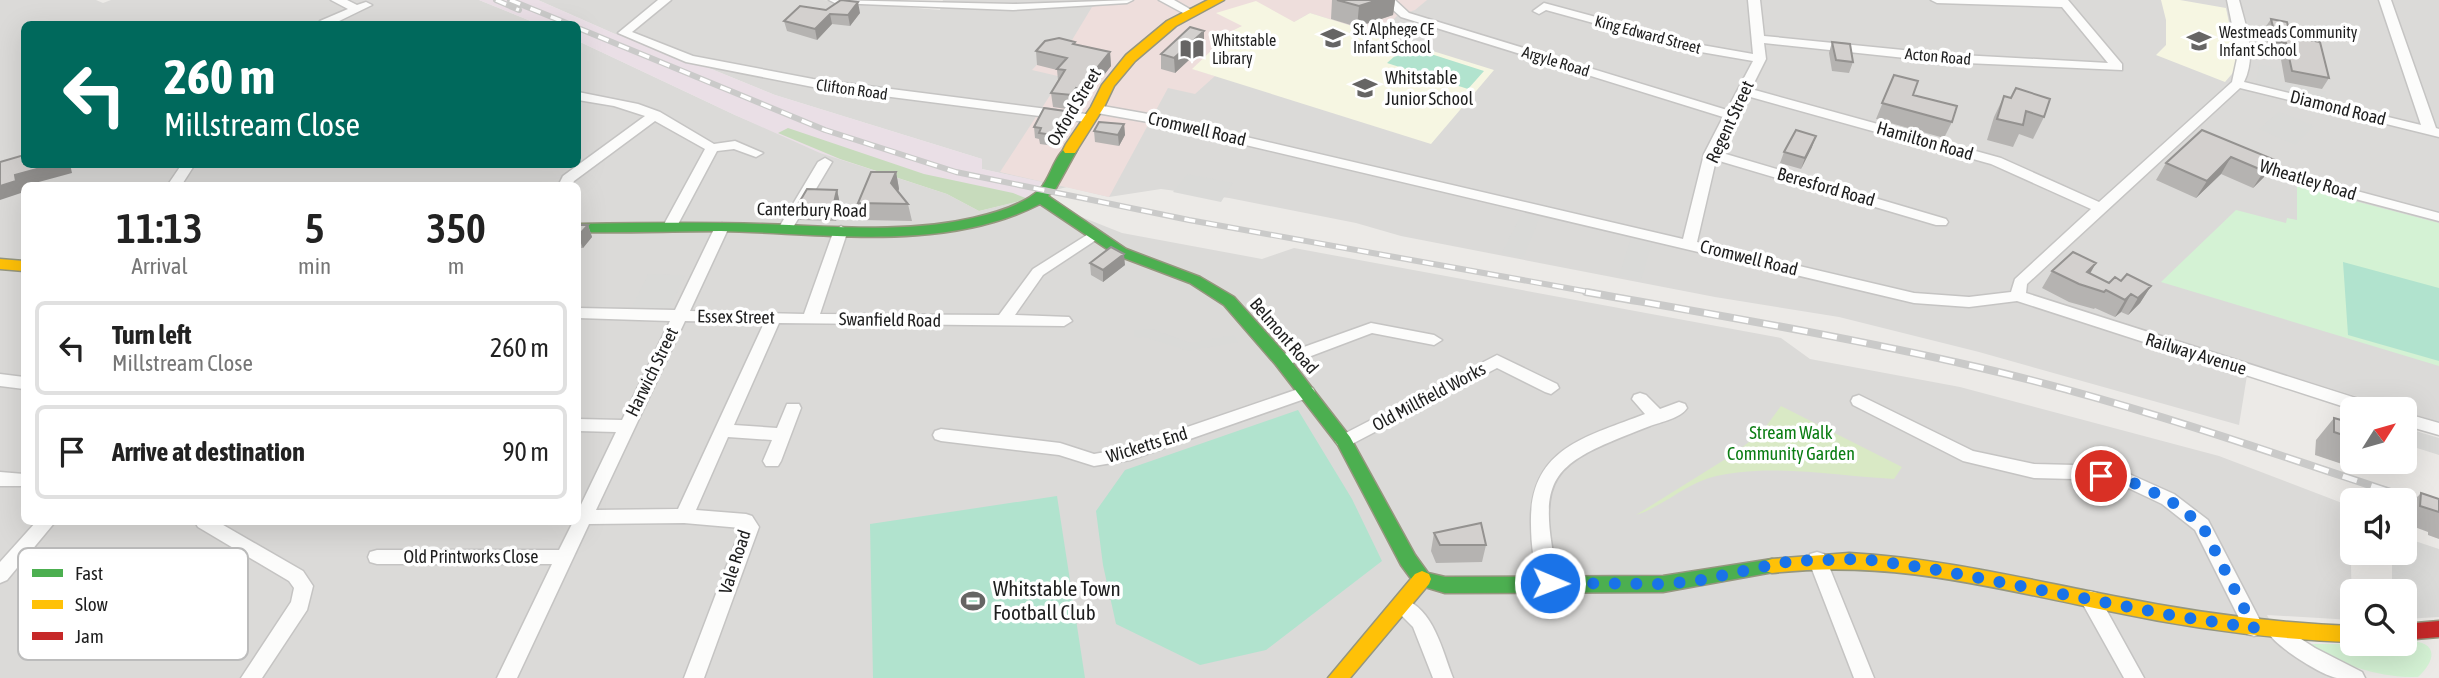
<!DOCTYPE html>
<style>
:root{--surface:#fff;--page:#f2f2f2;--text:#222;--muted:#767676;--line:#e0e0e0}
body{margin:0;font-family:"Asap Condensed",sans-serif;background:var(--page);color:var(--text);height:100vh;display:flex;flex-direction:column;font-size:26px;white-space:nowrap}
*{box-sizing:border-box;margin:0}
p{font-size:23px;color:var(--muted)}
.icon{flex:none;width:38px;height:38px;fill:none;stroke:currentColor;stroke-width:2;stroke-linecap:round;stroke-linejoin:round}
.map{position:relative;flex:1;overflow:hidden}
.drawer{position:absolute;left:21px;top:182px;width:560px;height:343px;display:flex;flex-direction:column;background:var(--surface);border-radius:10px;box-shadow:0 7px 28px #0002}
.drawer>*{flex:none}
.top-card{position:absolute;left:21px;top:21px;width:560px;height:147px;border-radius:10px;box-shadow:0 7px 28px #0002;background:#00695c;color:#fff;overflow:hidden}
.needle{width:46px;rotate:53deg}
.tools{position:absolute;left:2340px;top:397px;display:grid;gap:14px}
.tools a{display:grid;place-items:center;width:77px;height:77px;border-radius:10px;background:var(--surface);box-shadow:0 7px 28px #0002;font-size:35px}
.pin{position:absolute;display:grid;place-items:center;width:60px;height:60px;color:#fff;margin:-30px;border:4px solid #fff;border-radius:50%;box-shadow:0 2px 7px #0007}
.me{position:absolute;width:77px;margin:-38px;rotate:91deg;stroke-linejoin:round;filter:drop-shadow(0 0 5px #0008)}
.turn{display:flex;align-items:center;gap:24px;height:147px;padding:0 28px;font-size:32px}
.turn .icon{width:91px;height:91px;stroke-width:2.5}
.turn b{display:block;font-size:49px;line-height:60px}
.eta{display:flex;justify-content:space-evenly;align-items:center;height:119px;text-align:center}
.eta b{font-size:42px;font-weight:600;line-height:49px}
ul{padding:0;list-style:none}
li{display:flex;align-items:center;gap:21px;height:94px;margin:0 14px 10px;padding:0 14px;border:4px solid var(--line);border-radius:10px}
li div{flex:1}
li b{display:block;font-size:26px}
li em{font-style:normal}
.map>svg:first-child{display:block}
</style>
<div class="map">
<svg width="2439" height="678" viewBox="0 0 2439 678">
<rect width="100%" height="100%" fill="#eceae7"/>
<!-- residential -->
<path fill="#dbdad8" fill-rule="evenodd" d="M0,0H96L103,3L111,0H479L538,24H24V164H578V41L735,115L840,159L947,194L979,211L1028,199L1044,202L1122,233L1262,259L1294,248L1781,338L1810,359L1960,387L2219,456L2350,506L2352,620L2267,615L2283,646L2344,678H0ZM24,186H578V522H24Z
M538,0H823L940,10L943,0H2439V422L2249,363L2239,425L1979,352L1839,317L1715,297L1401,236L1356,223L1229,198L1161,189L1109,197L1067,187L1055,190L1044,187L1041,182L982,169V159L775,95L623,33L615,34Z"/>
<!-- commercial -->
<path fill="#eededc" d="M1120,0H1427L1415,10L1397,16L1378,34L1310,13L1294,22L1232,32L1193,69L1215,76L1195,94L1168,88L1109,197L1000,172L1062,77L1032,70L1051,50L1069,45L1092,7Z"/>
<!-- industrial -->
<path fill="#eadfe6" d="M479,0H538L615,34L623,33L775,95L982,159V169L1042,182L1028,199L979,211L947,194L820,153L735,115L578,41V24H538Z"/>
<!-- education -->
<path fill="#f6f6e2" d="M2161,0H2180L2226,8L2237,62V68L2225,82L2156,55L2166,45V20Z
M1256,1L1294,22L1310,13L1494,70L1431,144L1192,69L1232,31L1242,26L1216,13Z"/>
<!-- religious -->
<path fill="#dadad8" d="M2259,64L2280,69L2281,82L2326,92L2327,101L2256,84Z
M2279,112L2298,119L2314,126L2295,145L2259,129Z
M1187,174L1233,183L1221,202L1173,192Z
M1523,210L1541,215L1523,259L1502,253Z
M1631,238L1652,243L1641,281L1619,276Z
M648,274L685,275L669,310H631Z
M1152,329L1190,343L1234,335L1238,342L1189,351L1147,338L1134,337V330Z
M2409,429L2439,438V455L2417,448V444L2405,439V431L2409,433Z
M2409,539L2439,549V617L2405,619L2404,592L2392,591V553H2404L2405,540Z"/>
<!-- grass -->
<path fill="#d9e9c5" d="M1781,406L1902,467L1894,479C1836,476 1765,462 1709,478C1683,486 1662,507 1636,515L1732,455L1762,432Z"/>
<!-- forest -->
<path fill="#c7dbbc" d="M788,128L924,174L1013,193L1028,199L979,211L947,194L840,159L778,133Z"/>
<!-- park -->
<path fill="#d4f2d4" d="M2297,186L2439,223V366L2161,282L2236,210L2286,223L2287,218L2297,220Z
M2405,641C2436,640 2439,657 2418,677C2375,678 2340,663 2303,644H2404Z"/>
<!-- pitch -->
<path fill="#b1e3ce" d="M1406,46L1484,71L1468,89L1387,63Z
M2343,262L2439,288V361L2348,335Z
M1298,410L1352,499L1382,561L1266,650L1200,665L1116,624L1103,565L1096,511L1125,470Z
M1057,496L1085,678H873L870,524Z"/>
<g fill="none" stroke-linecap="round" stroke-linejoin="round">
<!-- street casing -->
<g stroke="#c5c4c3" stroke-width="3">
<path id="street" d="M331,0H347L357,5L366,2L372,5L333,24H318L320,21L348,9Z
M658,0H671L632,32L693,56L813,79L1086,114L1092,118L1086,122L813,87L686,62L618,33Z
M829,0L1013,4L1133,0L1127,3L1013,10L835,3Z
M1159,0H1174L1195,12L1189,15L1185,14Z
M1382,0H1395L1409,13L1727,110L1753,61L1695,51L1546,10L1539,14L1533,11L1544,3L1696,44L1753,54L1748,0H1760L1764,36L1943,54L2108,63L2062,7L1937,3L1931,0H2068L2122,64V70L1943,62L1764,43L1766,59L1751,89L2001,158L2099,202L2232,82L2238,54L2227,0H2239C2246,27 2257,55 2244,82L2421,125L2379,0H2391L2436,128L2439,129V137L2240,88L2027,284L2026,293L2381,406L2383,410H2354L2017,301L1969,307L1914,303L1148,122L1097,113L1091,109L1097,105L1148,114L1683,239L1704,154L1723,117L1401,17ZM1747,96L1991,164L2091,209L2015,279L2011,292L1969,297L1914,293L1697,242L1716,160L1936,225H1946L1948,222L1946,219L1719,152Z
M578,92L638,104L660,112L714,144L735,141L763,153L756,157L734,149L717,151L676,228L674,231H664L662,228L705,149L655,121L574,181L572,186H558L563,176L645,116L614,106L578,100Z
M825,158L832,162L792,229L785,233L780,232L778,229L818,162Z
M2250,159L2297,175L2439,213V221L2287,181L2245,166L2243,163L2245,160Z
M182,164H195L181,186H167Z
M722,223L729,227L690,311L804,314L834,230L841,226L848,230L820,314L999,315L1033,269L1090,233L1095,231L1102,236L1043,275L1015,315L1069,317L1072,321L1064,326L779,323L734,425L777,428L787,404H799L801,408L781,461L778,466H766L763,461L772,440L728,437L696,510L746,514L752,516L759,527L704,678H684L741,528L684,523L589,524L517,678H497L552,564H377L370,562L368,557L370,552L377,550H559L573,522H578V511L616,432L578,431V419L622,420L670,321L578,318V308L675,310L715,227ZM685,321L764,323L678,509L596,510Z
M1371,323L1434,335L1442,340L1434,345L1372,333L1282,367L1274,361L1276,357Z
M1497,355L1557,384L1559,388L1551,394L1545,392L1497,368L1350,445H1338L1335,441L1338,437Z
M0,374L24,377V389L0,386Z
M1307,386L1313,388L1315,392L1313,396L1130,460L1094,466L1059,455L941,441L935,439L933,435L935,431L941,429L1060,443L1094,454L1123,449Z
M1640,393L1646,395L1660,409L1679,402L1685,404L1687,408C1681,418 1661,422 1650,426C1549,465 1535,473 1559,583L1557,588L1550,591L1543,588C1534,571 1531,544 1531,524C1529,448 1586,437 1645,414L1632,399L1634,395Z
M1859,395L1973,451L2034,464L2075,465L2127,473L2174,494L2208,520L2264,628L2261,634L2254,636L2247,634L2195,530L2162,504L2124,486L2075,479L2034,478L1963,461L1853,405L1851,401L1853,397Z
M2404,413L2439,423V435L2404,425Z
M0,472L24,474V486H0Z
M36,522H55L7,580L0,583V562Z
M195,522H218L303,571L313,586L307,610L262,678H241L291,602L294,588L289,581L198,527Z
M1817,552L1824,554L1826,559L1874,678H1854L1808,559L1810,554Z
M2090,591L2097,593L2144,678H2124L2080,599L2083,593Z
M1402,598C1434,609 1442,650 1453,678H1433L1413,627L1392,606L1395,600Z
M2278,624L2315,648L2362,672L2365,678C2356,678 2346,678 2337,678C2321,675 2275,646 2268,632L2271,626Z"/>
</g>
<!-- fast casing -->
<g stroke="#95967e" stroke-width="3">
<path id="fast" d="M1070,146L1077,150L1056,188L1048,196L1126,249L1200,277L1234,297L1288,357L1350,437L1415,555L1428,573L1445,577L1663,576L1772,559L1779,561L1781,566L1779,571L1663,592L1445,593L1415,584L1401,565L1338,445L1276,365L1224,305L1190,283L1116,255L1040,204C943,253 825,233 721,231C673,231 625,233 578,232V224C639,223 699,222 760,224C829,226 904,234 973,218C995,213 1024,205 1040,189C1051,178 1055,151 1070,146Z"/>
</g>
<!-- slow casing -->
<g stroke="#95967e" stroke-width="3">
<path id="slow" d="M1208,0H1224L1176,26L1135,61L1114,86L1104,107L1075,153H1065L1063,150L1066,144L1091,107L1102,85L1126,55L1167,21Z
M0,259L24,261V271L0,269Z
M1849,553C1939,558 2025,579 2113,596C2192,612 2271,623 2352,626V642C2270,639 2189,628 2109,611C1993,588 1891,559 1772,573L1765,571L1763,566L1765,561L1772,559Z
M1422,571L1429,574L1431,579L1429,584L1350,678H1328L1415,574Z"/>
</g>
<!-- jam casing -->
<g stroke="#95967e" stroke-width="3">
<path id="jam" d="M2439,621V637L2404,640V624Z"/>
</g>
<!-- street -->
<use href="#street" fill="#fcfcfb" fill-rule="evenodd"/>
<!-- fast -->
<use href="#fast" fill="#4caf50" fill-rule="evenodd"/>
<!-- slow -->
<use href="#slow" fill="#ffc107" fill-rule="evenodd"/>
<!-- jam -->
<use href="#jam" fill="#c62828" fill-rule="evenodd"/>
<!-- rail-far1 casing -->
<g stroke="#cacac9" stroke-width="6">
<path id="rail-far1" d="M496,0L519,10
M510,0L569,24
M578,28L825,130L956,172L1189,220L1595,293"/>
</g>
<!-- rail casing -->
<g stroke="#cacac9" stroke-width="8">
<path id="rail" d="M1586,292C1716,315 1848,337 1977,367C2134,403 2286,458 2439,508"/>
</g>
<!-- rail-far1 -->
<use href="#rail-far1" stroke="#fff" stroke-width="3.5" stroke-dasharray="11" stroke-linecap="butt"/>
<!-- rail -->
<use href="#rail" stroke="#fff" stroke-width="5" stroke-dasharray="15" stroke-linecap="butt"/>
</g>
<!-- wall -->
<path fill="#b5b3b1" d="M1332,0H1395L1393,15L1357,27L1331,19Z
M826,10L860,13L850,26L832,24L817,40L787,31L784,21Z
M2271,19L2288,26L2303,39L2329,78L2322,89L2285,82L2280,54L2270,52L2264,29Z
M1075,42L1076,45L1110,52L1111,66L1082,103L1077,102L1073,110L1053,107L1051,93L1058,80L1057,70L1037,65L1036,51Z
M1832,42L1853,62L1849,73L1832,71L1829,53Z
M1204,46L1175,73L1161,69V54Z
M1894,75L1913,95L1952,122L1944,138L1876,119Z
M2004,96L2044,117L2033,139L2019,134L2013,147L1987,140L1994,117Z
M1065,111L1066,122L1054,146L1040,144L1039,139L1035,138L1034,127Z
M1124,124L1125,135L1119,146L1095,142L1094,131Z
M2202,130L2275,160L2264,177L2253,188L2221,174L2196,198L2156,180L2166,163Z
M1812,147L1801,169L1780,163L1784,152Z
M896,172L899,189L898,191L908,204L912,221L862,220L858,203Z
M837,190L840,204L836,221L800,220L797,206Z
M578,225H588L592,237L583,248H578Z
M1090,263L1125,265L1103,282L1091,275Z
M2096,263L2090,274L2109,283L2121,281L2151,286L2140,303L2128,315L2121,312L2115,317L2095,308L2094,309L2069,302L2042,288L2052,271Z
M2334,418L2352,423V452L2342,464L2315,455L2316,440Z
M2421,493L2439,499V539L2428,535V532L2404,523L2405,510Z
M1434,533L1486,545L1482,562L1436,563L1431,551Z"/>
<!-- shaded-wall -->
<path fill="#949290" d="M1378,0H1395L1393,15L1357,27L1359,6Z
M858,2L860,13L850,26L848,15Z
M830,14L832,24L817,40L815,29Z
M1204,31V46L1175,73L1174,58Z
M1110,52L1111,66L1082,103L1080,89Z
M1076,88L1077,102L1073,110L1072,95Z
M1065,111L1066,122L1054,146L1053,135Z
M1124,124L1125,135L1119,146L1118,135Z
M1816,136L1812,147L1801,169L1805,158Z
M2231,157L2221,174L2196,198L2207,181Z
M2275,160L2264,177L2253,188L2264,171Z
M55,164H70L72,173L24,186H23L24,192L0,200V186L15,175Z
M896,172L899,189L895,200L891,183Z
M837,190L840,204L836,221L833,207Z
M588,225L592,237L583,248L578,236Z
M1124,254L1125,265L1103,282V270Z
M2096,263L2086,280L2087,272Z
M2151,286L2140,303L2128,315L2138,298Z
M2131,294L2121,312L2115,317L2125,300Z"/>
<!-- building -->
<path fill="#d3d0ce" stroke="#949290" stroke-width="2" d="M841,0L858,2L848,15L830,14L815,29L784,21L800,6L826,10Z
M1337,0H1378L1359,6Z
M2271,19L2287,22L2288,26L2300,28L2303,39L2320,42L2329,78L2292,71L2286,43L2277,42Z
M1190,27L1204,31L1174,58L1161,54Z
M1059,38L1075,42L1073,44L1110,52L1080,89L1076,88L1072,95L1051,93L1065,70L1057,69L1067,58L1036,51L1045,41Z
M1832,42L1850,44L1853,62L1836,60Z
M1894,75L1918,81L1913,95L1957,106L1952,122L1882,103Z
M2016,88L2050,99L2044,117L2026,111L2023,125L1997,119L2004,96L2011,98Z
M1044,108L1065,111L1053,135L1039,133L1041,128L1034,127Z
M1099,122L1124,124L1118,135L1094,131Z
M1796,130L1816,136L1805,158L1784,152Z
M2202,130L2275,160L2264,171L2231,157L2207,181L2166,163Z
M24,155V164H55L15,175L16,181L0,186V162Z
M871,172H896L891,183L908,204L858,203Z
M807,189L837,190L833,207L797,206Z
M578,225H588L578,236Z
M1111,247L1124,254L1103,270L1090,263Z
M2073,252L2096,263L2087,272L2109,283L2115,277L2121,281L2127,274L2151,286L2138,298L2131,294L2125,300L2106,290L2104,292L2079,284L2052,271Z
M2334,418L2352,423V438L2334,432Z
M2421,493L2439,499V512L2420,506Z
M1481,523L1486,545H1440L1434,533Z"/>
<g fill="none" stroke-linecap="round" stroke-linejoin="round">
<!-- route -->
<path stroke="#1a73e8" stroke-width="12" stroke-dasharray="0 21.6" d="M1550,583L1663,584L1696,581L1791,561L1862,559L1927,568L2176,616L2254,628L2202,525L2168,499L2127,480L2101,476"/>
</g>
<!-- icons -->
<defs>
<g id="school-bare" transform="scale(1.89)"><path d="M0-5L7-2L0 1L-7-2ZM-4 1L0 2.5L4 1V4Q0 6-4 4Z" fill="#666564" stroke="#fff" stroke-width="2.5" paint-order="stroke"/></g>
<g id="library-bare" transform="scale(1.89)"><path d="M-6-4Q-3-5.5-.7-3.5V5Q-3 3-6 4ZM6-4Q3-5.5 .7-3.5V5Q3 3 6 4Z" fill="#666564" stroke="#fff" stroke-width="2.5" paint-order="stroke"/></g>
<g id="stadium-bare" transform="scale(1.89)"><path d="M0-5a6.5 5 0 1 0 0 10a6.5 5 0 1 0 0-10ZM-3.5-1.8h7v3.6h-7Z" fill="#666564" stroke="#fff" stroke-width="2.5" paint-order="stroke"/></g>
</defs>
<g fill-rule="evenodd">
<use href="#school-bare" x="1333" y="38"/>
<use href="#school-bare" x="2199" y="41"/>
<use href="#library-bare" x="1192" y="49"/>
<use href="#school-bare" x="1365" y="88"/>
<use href="#stadium-bare" x="973" y="601"/>
</g>
<g text-anchor="middle" stroke-width="7" stroke-linejoin="round" paint-order="stroke">
<!-- far-poi labels -->
<g font-size="16" fill="#1e1e1e" stroke="#fff" text-anchor="start">
<text x="1353" y="35">St. Alphege CE<tspan x="1353" dy="18">Infant School</tspan></text>
<text x="2219" y="38">Westmeads Community<tspan x="2219" dy="18">Infant School</tspan></text>
<text x="1212" y="46">Whitstable<tspan x="1212" dy="18">Library</tspan></text>
</g>
<!-- far-street labels -->
<g font-size="16" fill="#1e1e1e" stroke="#fff">
<text transform="translate(1648 34) rotate(15)" y="6">King Edward Street</text>
<text transform="translate(1938 56) rotate(5)" y="6">Acton Road</text>
<text transform="translate(1556 61) rotate(17)" y="6">Argyle Road</text>
<text transform="translate(852 89) rotate(8)" y="6">Clifton Road</text>
</g>
<!-- poi labels -->
<g font-size="18" fill="#1e1e1e" stroke="#fff" text-anchor="start">
<text x="1385" y="84">Whitstable<tspan x="1385" dy="21">Junior School</tspan></text>
</g>
<!-- street labels -->
<g font-size="18" fill="#1e1e1e" stroke="#fff">
<text transform="translate(1074 107) rotate(-59)" y="6">Oxford Street</text>
<text transform="translate(2338 108) rotate(14)" y="6">Diamond Road</text>
<text transform="translate(1730 122) rotate(-65)" y="6">Regent Street</text>
<text transform="translate(1197 129) rotate(13)" y="6">Cromwell Road</text>
<text transform="translate(1925 141) rotate(16)" y="6">Hamilton Road</text>
<text transform="translate(2308 180) rotate(17)" y="6">Wheatley Road</text>
<text transform="translate(1826 187) rotate(16)" y="6">Beresford Road</text>
<text transform="translate(812 210) rotate(1)" y="6">Canterbury Road</text>
<text transform="translate(1749 258) rotate(14)" y="6">Cromwell Road</text>
<text transform="translate(736 317) rotate(1)" y="6">Essex Street</text>
<text transform="translate(890 320) rotate(1)" y="6">Swanfield Road</text>
<text transform="translate(1284 336) rotate(49)" y="6">Belmont Road</text>
<text transform="translate(2196 354) rotate(17)" y="6">Railway Avenue</text>
<text transform="translate(652 372) rotate(-64)" y="6">Harwich Street</text>
<text transform="translate(1429 397) rotate(-28)" y="6">Old Millfield Works</text>
<text transform="translate(1147 445) rotate(-17)" y="6">Wicketts End</text>
<text x="471" y="563">Old Printworks Close</text>
<text transform="translate(735 562) rotate(-72)" y="6">Vale Road</text>
</g>
<!-- park labels -->
<g font-size="18" fill="#0b7d13" stroke="#fff">
<text x="1791" y="439">Stream Walk<tspan x="1791" dy="21">Community Garden</tspan></text>
</g>
<!-- near-poi labels -->
<g font-size="21" fill="#1e1e1e" stroke="#fff" text-anchor="start">
<text x="993" y="596">Whitstable Town<tspan x="993" dy="24">Football Club</tspan></text>
</g>
</g>
<!-- legend -->
<rect x="18" y="548" width="230" height="112" rx="10" fill="#fff" stroke="#bcbcbc" stroke-width="2"/>
<rect x="32" y="569" width="31" height="8" fill="#4caf50"/>
<rect x="32" y="600" width="31" height="9" fill="#ffc107"/>
<rect x="32" y="632" width="31" height="8" fill="#c62828"/>
<g font-size="19" fill="#1e1e1e">
<text x="75" y="580">Fast</text>
<text x="75" y="611">Slow</text>
<text x="75" y="643">Jam</text>
</g>
</svg>
<div class="tools">
<a><svg class="needle" viewBox="-14 -14 28 28"><path d="M0-13l5 13h-10z" fill="#e53935"/><path d="M0 13l5-13h-10z" fill="#767676"/></svg></a>
<a><svg class="icon" aria-label="sound" viewBox="0 0 24 24"><path d="M4 9h4l5-4v14l-5-4H4zM17 9q2 3 0 6"/></svg></a>
<a><svg class="icon" aria-label="search" viewBox="0 0 24 24"><circle cx="10" cy="10" r="6"/><path d="M15 15l6 6"/></svg></a>
</div>
<div class="pin" style="left:2101px;top:476px;background:#d93025"><svg class="icon" aria-label="arrive" viewBox="0 0 24 24"><path d="M6 21V4h12l-3 4 3 4H6"/></svg></div>
<svg class="me" style="left:1550px;top:583px" viewBox="-20 -20 40 40"><circle r="17" fill="#1a73e8" stroke="#fff" stroke-width="3"/><path d="M0-11L8 9 0 5-8 9z" fill="#fff"/></svg>
<div class="top-card">
<div class="turn"><svg class="icon" aria-label="left" viewBox="0 0 24 24"><path d="M17 20v-9H6M10 6l-5 5 5 5"/></svg><div><b>260 m</b>Millstream Close</div></div>
</div>
<section class="drawer">
<div class="eta">
<div><b>11:13</b><p>Arrival</p></div>
<div><b>5</b><p>min</p></div>
<div><b>350</b><p>m</p></div>
</div>
<ul>
<li><svg class="icon" aria-label="left" viewBox="0 0 24 24"><path d="M17 20v-9H6M10 6l-5 5 5 5"/></svg><div><b>Turn left</b><p>Millstream Close</p></div><em>260 m</em></li>
<li><svg class="icon" aria-label="arrive" viewBox="0 0 24 24"><path d="M6 21V4h12l-3 4 3 4H6"/></svg><div><b>Arrive at destination</b></div><em>90 m</em></li>
</ul>
</section>
</div>
